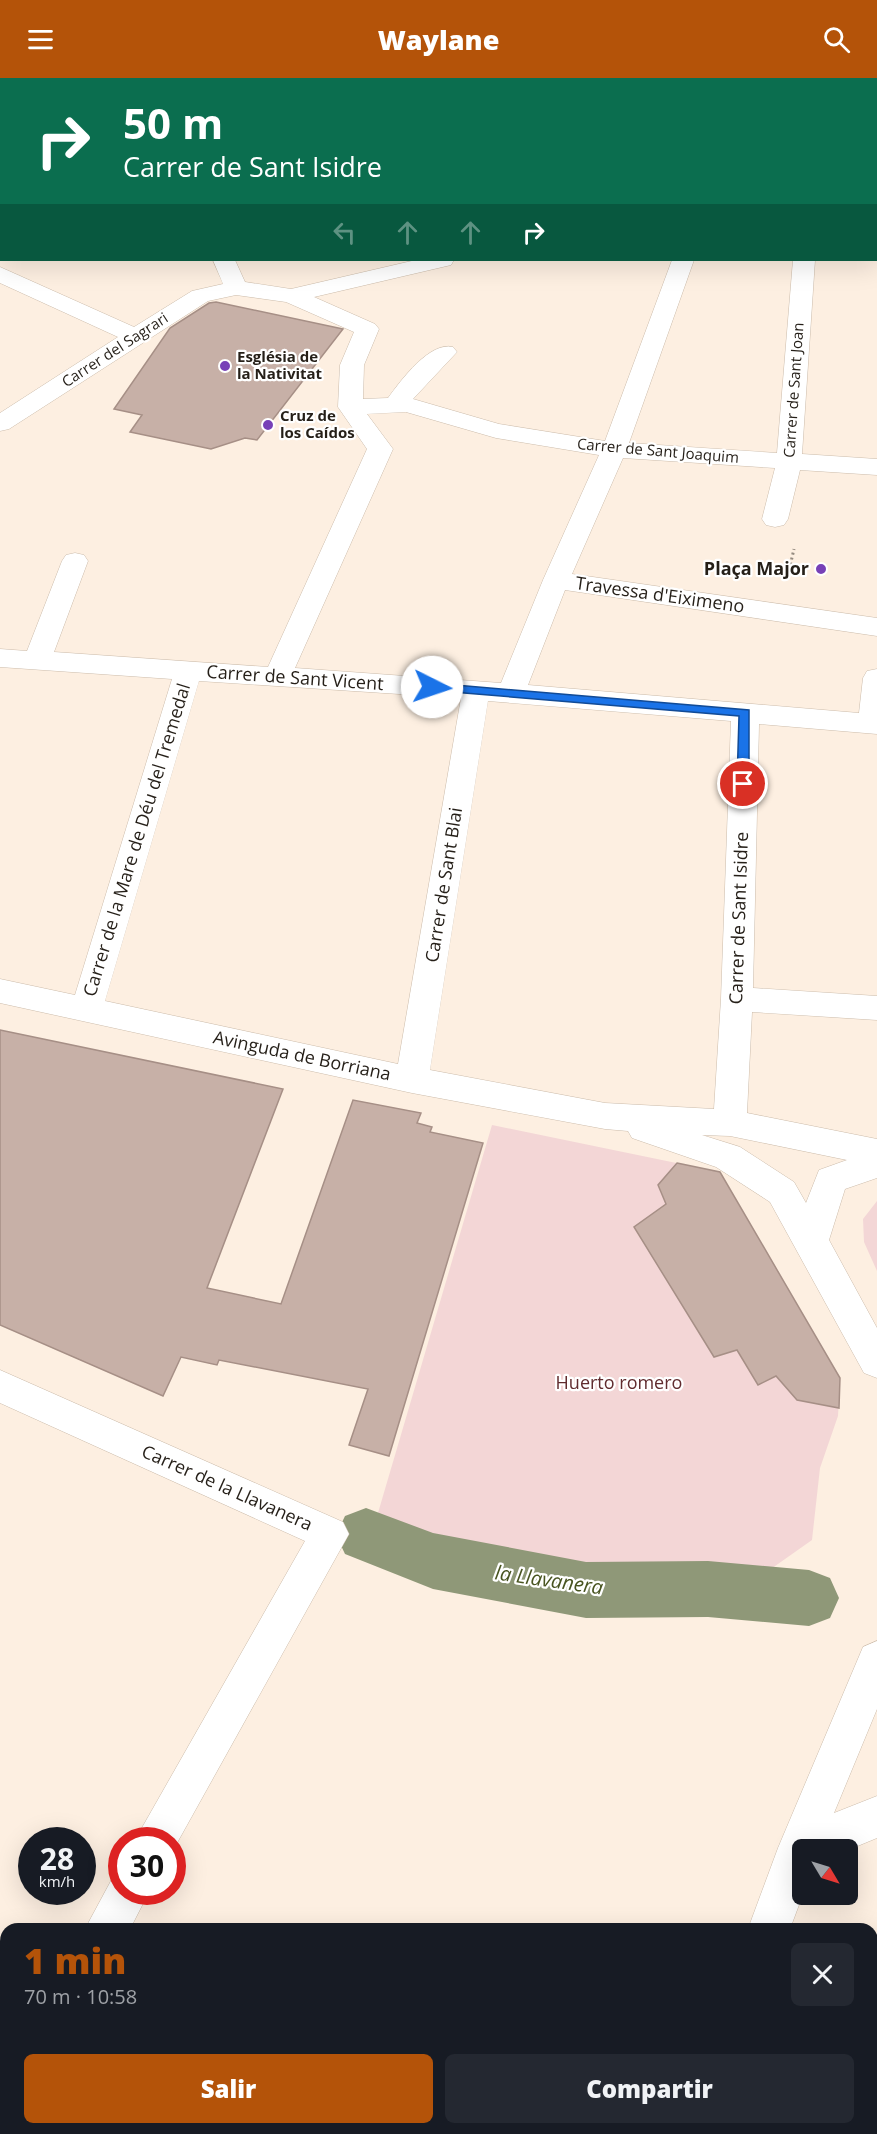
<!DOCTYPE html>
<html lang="es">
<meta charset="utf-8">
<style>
:root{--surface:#171b24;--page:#242831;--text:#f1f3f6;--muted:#9ea1a6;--accent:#b45309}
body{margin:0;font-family:"Open Sans",sans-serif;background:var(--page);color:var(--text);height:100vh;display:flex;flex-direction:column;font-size:22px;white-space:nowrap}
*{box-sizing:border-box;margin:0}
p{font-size:20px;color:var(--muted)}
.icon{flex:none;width:33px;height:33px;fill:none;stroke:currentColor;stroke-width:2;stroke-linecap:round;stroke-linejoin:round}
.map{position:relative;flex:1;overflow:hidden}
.sheet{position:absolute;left:0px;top:1845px;width:878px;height:212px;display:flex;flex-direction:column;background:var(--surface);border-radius:18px 18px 0 0;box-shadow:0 6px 24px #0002}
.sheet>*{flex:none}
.top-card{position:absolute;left:0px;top:0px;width:878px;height:183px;box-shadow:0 6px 24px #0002;background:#0b6e4f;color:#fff;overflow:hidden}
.needle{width:39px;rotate:128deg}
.controls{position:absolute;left:792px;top:1761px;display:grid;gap:12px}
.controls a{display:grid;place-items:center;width:66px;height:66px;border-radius:9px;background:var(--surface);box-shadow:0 6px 24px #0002;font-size:30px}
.speed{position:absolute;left:18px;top:1749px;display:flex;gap:12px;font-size:30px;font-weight:700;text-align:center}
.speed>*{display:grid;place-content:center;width:78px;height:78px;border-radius:50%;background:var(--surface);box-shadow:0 6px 24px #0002;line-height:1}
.speed small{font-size:15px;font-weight:400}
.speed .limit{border:9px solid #d22;background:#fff;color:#111}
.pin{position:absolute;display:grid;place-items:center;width:51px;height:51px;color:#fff;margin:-26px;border:3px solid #fff;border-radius:50%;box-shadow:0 2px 6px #0007}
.me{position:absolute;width:66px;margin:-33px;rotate:94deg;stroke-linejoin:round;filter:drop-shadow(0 0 4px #0008)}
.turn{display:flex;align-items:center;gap:21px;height:126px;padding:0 24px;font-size:27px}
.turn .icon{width:78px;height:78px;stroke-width:2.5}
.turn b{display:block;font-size:42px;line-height:51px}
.lanes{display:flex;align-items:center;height:57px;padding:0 24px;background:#0003;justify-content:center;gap:30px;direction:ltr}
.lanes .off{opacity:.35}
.round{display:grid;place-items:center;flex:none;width:63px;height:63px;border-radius:9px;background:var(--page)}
.summary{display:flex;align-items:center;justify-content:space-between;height:102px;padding:0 24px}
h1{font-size:36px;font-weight:800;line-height:45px;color:var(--accent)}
.button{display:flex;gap:12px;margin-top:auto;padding:12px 24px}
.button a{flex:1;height:69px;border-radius:9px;background:var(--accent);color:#fff;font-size:24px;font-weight:800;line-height:69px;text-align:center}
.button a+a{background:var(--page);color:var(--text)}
header{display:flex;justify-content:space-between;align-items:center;height:78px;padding:0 24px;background:var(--accent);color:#fff;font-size:27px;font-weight:800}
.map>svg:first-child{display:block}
</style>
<header><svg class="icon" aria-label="menu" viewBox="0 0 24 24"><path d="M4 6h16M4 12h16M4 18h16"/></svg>Waylane<svg class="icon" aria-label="search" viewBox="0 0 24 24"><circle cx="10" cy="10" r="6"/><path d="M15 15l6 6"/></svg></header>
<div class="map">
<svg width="877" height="2056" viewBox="0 0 877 2056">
<rect width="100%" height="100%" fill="#fdefe1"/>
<!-- green -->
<path fill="#f3d6d6" d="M492,1047L720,1094L840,1300L838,1338L820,1390L812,1462L751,1505L682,1490L609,1503L583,1500L373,1452Z
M877,1123V1193L864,1164L863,1141Z"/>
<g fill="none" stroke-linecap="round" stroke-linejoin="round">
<!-- canal -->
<path fill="#8f9878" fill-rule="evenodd" d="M366,1430L433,1455L586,1484L708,1483L809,1492L830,1500L839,1520L830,1540L809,1548L708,1539L586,1540L433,1511L345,1476L336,1457L345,1438Z"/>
</g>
<!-- building -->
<path fill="#c7b0a7" stroke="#a68f86" stroke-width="1.5" d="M216,224L343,251L257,362L245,360L211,371L130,354L142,337L114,331L170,250L209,225Z
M0,952L283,1011L207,1210L281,1226L353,1022L421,1035L417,1045L432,1049L430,1054L483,1065L389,1378L349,1367L368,1311L219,1282L217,1287L181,1279L163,1318L0,1247Z
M677,1085L720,1094L840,1300L839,1330L797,1322L776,1298L758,1307L737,1272L714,1279L634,1149L666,1126L658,1107Z"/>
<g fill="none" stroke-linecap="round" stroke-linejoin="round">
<!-- minor casing -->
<g stroke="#ccbcab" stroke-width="1">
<path id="minor" d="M183,0H302L303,2H184Z
M337,0H357V2H337Z
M620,0H671V1L619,2Z
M876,143H877V157H876Z
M213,182H235L245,204L291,211L416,182H454L451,187L314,219L375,246L379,251L364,287L363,321L388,320C401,302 430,263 453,269L457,274L413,321L499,346L605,363L672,182H694L629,365L777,375L793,182H815L802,376L877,381V397L800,392L788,441L784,447L775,449L766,447L762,441L775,390L623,380L572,496L877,540V558L565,512L528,607L859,635L863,600L867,593L877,591V656L759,646L753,910L877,918V942L752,934L747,1035L877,1061V1100L845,1111L829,1162L877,1250V1300L864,1295L770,1124L716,1089L632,1060L628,1053L605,1051L412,1015L0,925V901L75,917L172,601L0,589V571L27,573L62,483L66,477L75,475L84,477L88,483L54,574L268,589L367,371L338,329L340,287L354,254L286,224L236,217L208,223L9,351L0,353V335L118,259L0,205V189L134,249L192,213L223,206ZM406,334L496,360L599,377L543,502L501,605L295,590L393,371L367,336ZM199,603L461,620L398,986L105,923ZM488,623L731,643L721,921L714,1031L605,1025L430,992ZM702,1057L730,1058L847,1082L819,1092L806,1125L794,1104L740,1069Z
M0,1292L343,1444L349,1456L172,1774V1762H135L305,1463L0,1325Z
M877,1563V1631L834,1735L877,1718V1760L848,1772H802L803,1816L790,1851H748L778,1770L863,1569Z
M122,1795V1814H149L130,1851H85L113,1799Z
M6,2006V2050H19L14,2056H0V2009Z
M670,2050H716L714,2056H668Z"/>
</g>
<!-- path -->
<path stroke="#958b80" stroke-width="3" stroke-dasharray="2 3" stroke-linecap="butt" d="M787,501L794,471"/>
<!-- minor -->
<use href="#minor" fill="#fff" fill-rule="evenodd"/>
</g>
<!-- route -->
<path fill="#1a73e8" stroke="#114b97" stroke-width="1.5" d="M432,605L749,632V706L743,711L737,706L739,638L428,612V606Z"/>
<!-- markers -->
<g fill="#7740b7" stroke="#fff" stroke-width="2">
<circle cx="225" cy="288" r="6"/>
<circle cx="268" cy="347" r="6"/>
<circle cx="821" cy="491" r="6"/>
</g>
<g text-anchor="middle" stroke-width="4.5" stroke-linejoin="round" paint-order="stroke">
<!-- far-street labels -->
<g font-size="15" fill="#251f18" stroke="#fff">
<text transform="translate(115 272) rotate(-33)" y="5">Carrer del Sagrari</text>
<text transform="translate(794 312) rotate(-86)" y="5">Carrer de Sant Joan</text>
<text transform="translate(658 373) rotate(5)" y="5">Carrer de Sant Joaquim</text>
</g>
<!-- far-poi labels -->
<g font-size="15" font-weight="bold" fill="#251f18" stroke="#fff" text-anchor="start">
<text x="237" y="284">Església de<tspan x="237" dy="17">la Nativitat</tspan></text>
<text x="280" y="343">Cruz de<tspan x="280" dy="17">los Caídos</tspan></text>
</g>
<!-- poi labels -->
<g font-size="18" font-weight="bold" fill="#251f18" stroke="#fff" text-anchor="end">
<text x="809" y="497">Plaça Major</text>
</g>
<!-- street labels -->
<g font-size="18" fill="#251f18" stroke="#fff">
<text transform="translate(660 517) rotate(8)" y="6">Travessa d'Eiximeno</text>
<text transform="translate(295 600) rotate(4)" y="6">Carrer de Sant Vicent</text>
<text transform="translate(137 762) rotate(-73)" y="6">Carrer de la Mare de Déu del Tremedal</text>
<text transform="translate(444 807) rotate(-81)" y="6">Carrer de Sant Blai</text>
<text transform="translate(739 840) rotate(-88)" y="6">Carrer de Sant Isidre</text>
<text transform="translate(302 978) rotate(12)" y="6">Avinguda de Borriana</text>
<text transform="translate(227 1410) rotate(24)" y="6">Carrer de la Llavanera</text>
</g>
<!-- park labels -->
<g font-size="18" fill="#602b2e" stroke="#fff">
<text x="619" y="1311">Huerto romero</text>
</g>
<!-- water labels -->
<g font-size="20" font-style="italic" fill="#485420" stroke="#fff">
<text transform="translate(549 1502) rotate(8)" y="7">la Llavanera</text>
</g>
</g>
</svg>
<div class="controls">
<a><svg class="needle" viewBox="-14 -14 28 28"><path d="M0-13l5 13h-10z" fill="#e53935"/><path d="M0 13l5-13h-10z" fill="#9ea1a6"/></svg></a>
</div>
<div class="speed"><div>28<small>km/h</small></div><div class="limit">30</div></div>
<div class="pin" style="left:743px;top:706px;background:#d93025"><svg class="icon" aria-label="arrive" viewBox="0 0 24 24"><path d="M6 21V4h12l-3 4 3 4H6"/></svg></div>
<svg class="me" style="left:432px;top:609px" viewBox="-20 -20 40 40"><circle r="19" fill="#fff"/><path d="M0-13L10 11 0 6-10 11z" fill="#1a73e8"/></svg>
<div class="top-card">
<div class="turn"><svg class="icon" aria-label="right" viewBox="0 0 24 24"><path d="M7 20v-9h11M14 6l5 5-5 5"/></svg><div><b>50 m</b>Carrer de Sant Isidre</div></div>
<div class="lanes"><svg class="icon off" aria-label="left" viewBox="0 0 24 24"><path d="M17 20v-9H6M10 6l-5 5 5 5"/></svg><svg class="icon off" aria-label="ahead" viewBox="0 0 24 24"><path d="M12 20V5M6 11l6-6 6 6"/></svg><svg class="icon off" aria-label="ahead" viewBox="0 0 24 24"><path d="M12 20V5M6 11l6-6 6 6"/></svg><svg class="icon" aria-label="right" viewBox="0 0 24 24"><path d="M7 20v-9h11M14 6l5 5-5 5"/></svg></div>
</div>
<section class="sheet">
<div class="summary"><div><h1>1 min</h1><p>70 m · 10:58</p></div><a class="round"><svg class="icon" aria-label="close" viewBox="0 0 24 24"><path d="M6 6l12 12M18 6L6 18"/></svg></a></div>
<div class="button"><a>Salir</a><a>Compartir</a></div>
</section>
</div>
